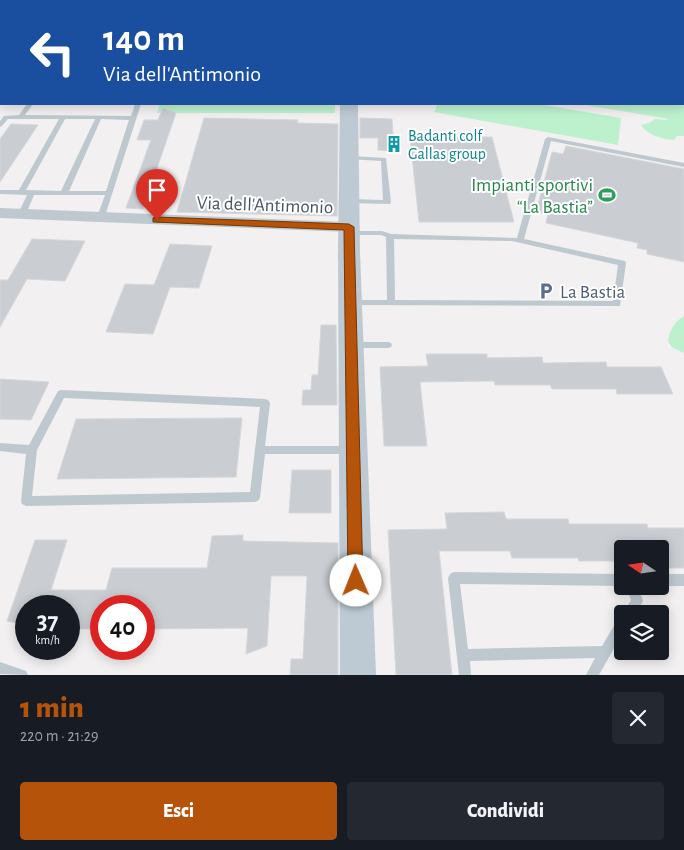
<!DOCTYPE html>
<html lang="it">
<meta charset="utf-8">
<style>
:root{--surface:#171b24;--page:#242831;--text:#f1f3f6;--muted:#9ea1a6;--accent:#b45309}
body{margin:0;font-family:"Alegreya Sans",sans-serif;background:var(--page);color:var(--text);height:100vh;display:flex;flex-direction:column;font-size:19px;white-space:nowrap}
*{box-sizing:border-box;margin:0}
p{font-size:16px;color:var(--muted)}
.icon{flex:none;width:28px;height:28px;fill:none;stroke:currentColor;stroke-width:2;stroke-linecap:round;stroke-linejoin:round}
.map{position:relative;height:675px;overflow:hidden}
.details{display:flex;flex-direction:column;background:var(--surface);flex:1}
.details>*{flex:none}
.hud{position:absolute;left:0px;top:0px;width:685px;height:105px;box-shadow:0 2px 12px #0003;background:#1a4fa0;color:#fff;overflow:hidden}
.needle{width:32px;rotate:283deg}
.controls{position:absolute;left:614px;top:540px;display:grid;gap:10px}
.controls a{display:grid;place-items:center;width:55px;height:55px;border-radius:5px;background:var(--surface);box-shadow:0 2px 12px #0003;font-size:25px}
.speed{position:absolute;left:15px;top:595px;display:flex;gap:10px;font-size:25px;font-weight:700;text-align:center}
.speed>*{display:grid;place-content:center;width:65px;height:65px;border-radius:50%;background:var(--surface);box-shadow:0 2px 12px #0003;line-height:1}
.speed small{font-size:12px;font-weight:400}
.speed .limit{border:8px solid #d22;background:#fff;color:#111}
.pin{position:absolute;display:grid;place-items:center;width:42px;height:42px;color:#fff;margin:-51px -21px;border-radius:50% 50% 50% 0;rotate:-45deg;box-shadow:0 0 5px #0007}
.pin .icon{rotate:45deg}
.me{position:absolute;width:55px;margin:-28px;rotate:359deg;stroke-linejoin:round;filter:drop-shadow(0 0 4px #0008)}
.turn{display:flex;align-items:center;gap:18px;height:105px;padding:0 20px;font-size:22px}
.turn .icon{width:65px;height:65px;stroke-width:2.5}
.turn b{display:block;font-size:35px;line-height:42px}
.round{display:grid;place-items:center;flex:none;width:52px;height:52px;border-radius:5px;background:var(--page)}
.headline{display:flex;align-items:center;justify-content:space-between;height:85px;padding:0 20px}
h1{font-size:30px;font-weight:800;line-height:38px;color:var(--accent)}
.cta{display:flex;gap:10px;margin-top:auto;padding:10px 20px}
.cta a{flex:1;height:58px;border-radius:5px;background:var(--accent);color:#fff;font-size:20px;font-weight:800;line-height:58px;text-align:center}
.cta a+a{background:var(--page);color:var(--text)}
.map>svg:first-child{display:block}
</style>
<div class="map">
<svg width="684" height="675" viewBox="0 0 684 675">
<rect width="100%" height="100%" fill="#f2f0f0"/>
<!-- commercial -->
<path fill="#fdf5ea" d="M356,0H684V2V1Z"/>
<!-- green -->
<path fill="#bdf1cd" d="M684,27V136H677L674,140C663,139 647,135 641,125L649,123L655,119L665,120L669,119L580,104H684Z
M160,104H335V113H157Z
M438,104H538L621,118L618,145L434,112Z
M684,316V353L673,348L668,342C669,331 674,322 684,316Z"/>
<!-- building -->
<path fill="#caced3" stroke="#d4d7db" d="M163,108L176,113L143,209L126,208L151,140H137L144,120H158Z
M204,118L298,120L297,123L338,124L337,216L177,212Z
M360,118L392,119L394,151L378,150V138H360Z
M11,124L38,125L0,182V139Z
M410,137H492L514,222H419Z
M566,146L684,169V262L647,254V250L637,248L638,243L546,223L548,214L536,212L552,152L563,154Z
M32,239L85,241L65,281L27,279L0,327V280H8Z
M170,244L212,246L199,288L170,287L153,334L106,332L125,284L154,285Z
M321,325H336L337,405H302L303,390H311L312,375H318Z
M426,354H487V358L542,357L543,363L606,362L607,367H661L673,394H617L616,389H552L550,385H495L494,381L420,382L427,446H384L380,367L428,366Z
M0,379L49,382L31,420L0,419Z
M242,418L236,477L57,479L76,419Z
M292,470H331V513H289Z
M504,512L506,519H568L569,524H647L648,528H684V568H660V549H622V561H579L578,558H512L510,551H439L452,675H396L388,530L447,529L445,513Z
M243,535V541L338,543V675H290L291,659H303L307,576H271L267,646L246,654L248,628L144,629V606H101V629H69V606H26V625L7,621L35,540H67L51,590H106L112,568H207L212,536Z"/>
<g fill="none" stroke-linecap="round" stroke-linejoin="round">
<!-- lane -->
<path fill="#bdc9cf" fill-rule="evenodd" d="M31,0H36V1H32Z
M191,0H195V1H191Z
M273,0H279V1H274Z
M27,104H33L25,115L131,116L135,104H141L104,219H101L97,217L105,195H34L26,214L22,216L18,214L27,195L0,194V190H19L59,119H8L2,126L0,127V121L4,116L19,115ZM65,119H95L61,191L26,190ZM101,119L129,120L106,191H69Z
M548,137L684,163V167L551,141L524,239L625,261L626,263L620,306L347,305L346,303L347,301L350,300H387L386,237L381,235H349L345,233L346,231H382L391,234L517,238L545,139ZM394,239L512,241L618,265L613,301L395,300Z
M350,156L386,158L391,202L390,204L347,203L346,201L350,199L383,200L381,161L348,159V157Z
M353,342H388L391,343L392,345L391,347L388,348H353L350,347L349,345L350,343Z
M61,390L265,399L268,400L270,403L265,446H350L354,447L355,450L354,453L350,454H265L260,497L259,500L255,502L26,506L22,504L21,501L26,454L0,451V443L29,445L58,391ZM64,398L260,407L250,492L32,496L37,450Z
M454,572L622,574V586L460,584L468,649L602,646L618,619L622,617V634L599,675H586L595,658L470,661L471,675H459L448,578L450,574Z
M660,574H684V586H660Z
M626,586H638L643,601L636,614H623L631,600Z
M0,662L26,671L28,675L0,674Z"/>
<!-- street -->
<path fill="#bdc9cf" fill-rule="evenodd" d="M113,0H147L146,1Z
M0,208L349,222L354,224L356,227L354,230L349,232L0,218Z"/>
<!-- secondary -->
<path fill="#bdcad4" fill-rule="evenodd" d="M341,0H355V1H341Z
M0,3H1V11H0Z
M340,104H358L360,252L376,675H340L338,252Z"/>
</g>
<!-- route -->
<path fill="#b45309" stroke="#753606" d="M157,217L349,224L354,227L363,581L361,587L356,589L350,587L348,581L344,230L153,222V218Z"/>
<!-- icons -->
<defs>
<g id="building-bare" transform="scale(1.35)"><path d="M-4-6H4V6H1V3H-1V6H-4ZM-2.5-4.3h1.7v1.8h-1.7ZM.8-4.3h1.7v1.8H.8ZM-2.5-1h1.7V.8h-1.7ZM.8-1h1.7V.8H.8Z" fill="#0f9aa8" stroke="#fff" stroke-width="2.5" paint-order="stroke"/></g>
<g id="stadium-bare" transform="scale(1.35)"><path d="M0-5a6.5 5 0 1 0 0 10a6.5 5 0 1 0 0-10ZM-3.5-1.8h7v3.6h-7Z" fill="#2e9e5b" stroke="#fff" stroke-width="2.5" paint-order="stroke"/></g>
<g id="parking-bare" transform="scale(1.35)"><path d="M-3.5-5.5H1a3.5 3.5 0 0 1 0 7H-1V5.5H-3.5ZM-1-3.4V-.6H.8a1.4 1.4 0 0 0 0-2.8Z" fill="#5c6f8a" stroke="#fff" stroke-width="2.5" paint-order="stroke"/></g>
</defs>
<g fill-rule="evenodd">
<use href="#building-bare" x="394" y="144"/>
<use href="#stadium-bare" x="607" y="195"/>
<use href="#parking-bare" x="546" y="291"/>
</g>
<g text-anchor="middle" stroke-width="4" stroke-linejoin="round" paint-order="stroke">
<!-- far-culture labels -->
<g font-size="16" fill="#0d838f" stroke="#fff" text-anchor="start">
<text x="408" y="141">Badanti colf<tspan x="408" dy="18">Gallas group</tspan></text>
</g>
<!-- leisure labels -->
<g font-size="19" fill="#27864d" stroke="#fff" text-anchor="end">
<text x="593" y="191">Impianti sportivi<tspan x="593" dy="22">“La Bastia”</tspan></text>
</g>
<!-- street labels -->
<g font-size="19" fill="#47555e" stroke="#fff">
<text transform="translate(265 204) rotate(2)" y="7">Via dell'Antimonio</text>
</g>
<!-- service labels -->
<g font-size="19" fill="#4e5e75" stroke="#fff" text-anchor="start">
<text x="560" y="298">La Bastia</text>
</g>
</g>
</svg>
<div class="controls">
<a><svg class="needle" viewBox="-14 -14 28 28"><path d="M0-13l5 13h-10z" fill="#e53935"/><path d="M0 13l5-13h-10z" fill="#9ea1a6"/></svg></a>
<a><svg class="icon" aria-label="layers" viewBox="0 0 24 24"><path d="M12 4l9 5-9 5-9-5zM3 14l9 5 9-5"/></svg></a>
</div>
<div class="speed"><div>37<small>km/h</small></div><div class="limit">40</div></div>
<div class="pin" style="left:157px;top:220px;background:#d93025"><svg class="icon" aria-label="arrive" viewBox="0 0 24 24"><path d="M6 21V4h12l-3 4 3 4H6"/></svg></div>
<svg class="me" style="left:356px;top:581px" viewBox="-20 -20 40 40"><circle r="19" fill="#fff"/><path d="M0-13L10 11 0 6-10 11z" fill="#b45309"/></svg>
<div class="hud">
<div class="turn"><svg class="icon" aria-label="left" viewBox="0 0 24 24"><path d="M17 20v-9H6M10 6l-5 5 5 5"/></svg><div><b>140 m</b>Via dell'Antimonio</div></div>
</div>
</div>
<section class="details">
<div class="headline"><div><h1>1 min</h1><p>220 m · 21:29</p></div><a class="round"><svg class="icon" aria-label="close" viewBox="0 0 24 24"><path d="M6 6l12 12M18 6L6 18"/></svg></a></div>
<div class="cta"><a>Esci</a><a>Condividi</a></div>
</section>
